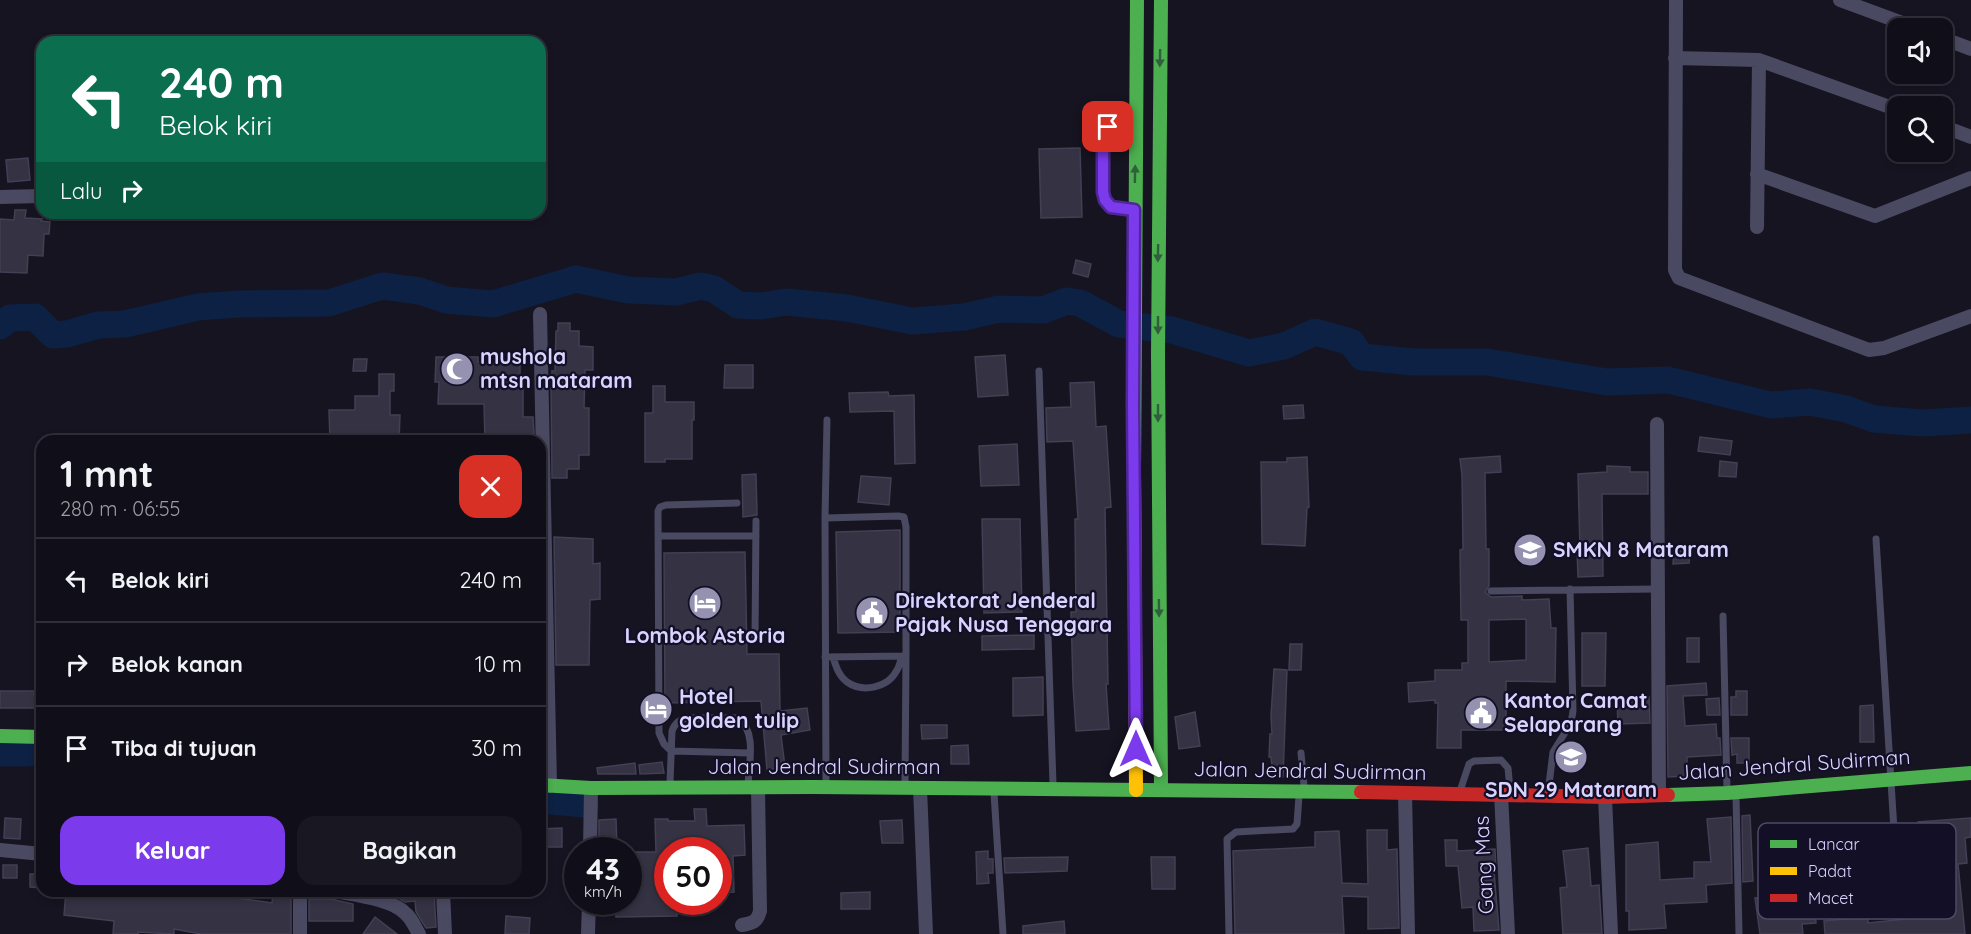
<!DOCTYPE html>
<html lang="id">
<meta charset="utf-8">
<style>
:root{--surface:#100f19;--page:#191822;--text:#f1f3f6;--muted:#9c9ca2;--line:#302f38;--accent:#7c3aed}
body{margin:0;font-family:Quicksand,sans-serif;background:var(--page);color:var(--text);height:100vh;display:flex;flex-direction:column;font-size:22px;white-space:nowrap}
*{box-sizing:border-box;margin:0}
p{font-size:20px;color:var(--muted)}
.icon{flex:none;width:33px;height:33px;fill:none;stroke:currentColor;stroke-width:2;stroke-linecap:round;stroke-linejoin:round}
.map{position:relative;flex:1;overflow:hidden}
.drawer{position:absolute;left:36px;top:435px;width:510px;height:462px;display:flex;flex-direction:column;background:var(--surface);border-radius:18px;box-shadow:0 3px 9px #0003,0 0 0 2px var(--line)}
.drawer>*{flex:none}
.top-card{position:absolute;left:36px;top:36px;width:510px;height:183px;border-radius:18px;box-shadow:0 3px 9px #0003,0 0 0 2px var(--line);background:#0b6e4f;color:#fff;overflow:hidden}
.fabs{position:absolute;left:1887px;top:18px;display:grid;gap:12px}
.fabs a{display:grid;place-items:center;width:66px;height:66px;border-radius:12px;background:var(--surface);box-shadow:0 3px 9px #0003,0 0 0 2px var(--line);font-size:30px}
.speed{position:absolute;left:564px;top:837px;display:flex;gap:12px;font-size:30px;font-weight:700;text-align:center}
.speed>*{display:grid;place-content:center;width:78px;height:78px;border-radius:50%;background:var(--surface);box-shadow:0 3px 9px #0003,0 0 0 2px var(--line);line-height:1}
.speed small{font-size:15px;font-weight:400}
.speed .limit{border:9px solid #d22;background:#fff;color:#111}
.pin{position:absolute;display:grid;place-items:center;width:51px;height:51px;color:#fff;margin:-26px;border-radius:12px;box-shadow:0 3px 9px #0006}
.me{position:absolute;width:66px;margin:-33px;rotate:0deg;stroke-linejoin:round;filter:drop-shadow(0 0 4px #0008)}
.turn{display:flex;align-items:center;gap:21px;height:126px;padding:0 24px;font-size:27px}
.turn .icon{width:78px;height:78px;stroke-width:2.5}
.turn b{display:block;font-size:42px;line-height:51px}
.then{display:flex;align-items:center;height:57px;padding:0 24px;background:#0003;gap:12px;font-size:22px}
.round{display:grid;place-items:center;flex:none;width:63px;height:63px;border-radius:18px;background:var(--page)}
.summary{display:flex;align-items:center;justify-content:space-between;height:102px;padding:0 24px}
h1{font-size:36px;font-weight:800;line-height:45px}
.primary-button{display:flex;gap:12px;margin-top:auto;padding:12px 24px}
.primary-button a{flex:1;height:69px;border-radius:18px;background:var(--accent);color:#fff;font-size:24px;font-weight:800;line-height:69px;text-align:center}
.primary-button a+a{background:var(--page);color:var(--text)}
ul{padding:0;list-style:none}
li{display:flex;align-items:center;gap:18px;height:84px;padding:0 24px;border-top:2px solid var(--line)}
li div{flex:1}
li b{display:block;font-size:22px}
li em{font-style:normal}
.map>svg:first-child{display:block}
</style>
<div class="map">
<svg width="1971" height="934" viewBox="0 0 1971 934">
<rect width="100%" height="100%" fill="#161421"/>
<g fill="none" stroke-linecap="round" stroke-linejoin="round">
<!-- river -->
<path stroke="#0d2144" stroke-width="27" d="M0,326L10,318L35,317L53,335L67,334L98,325L125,324L198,307L238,304L329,303L382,286L420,291L446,300L493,304L576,279L628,290L676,292L701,286L714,289L738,305L761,306L786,302L847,308L912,321L964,317L999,309L1043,310L1067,301L1080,303L1119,324L1172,330L1249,353L1284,346L1315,332L1351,342L1362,357L1414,362H1487L1607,382L1668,380L1771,405L1810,402L1846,409L1874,419L1923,423L1971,420
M0,753H28
M540,800L585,804"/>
</g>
<!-- building -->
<path fill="#343243" stroke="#433f54" stroke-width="1.5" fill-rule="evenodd" d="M1080,148L1082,217L1041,218L1039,149Z
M28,158L30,180L8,182L6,160Z
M15,210H26L25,218L42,219L41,221L50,222L49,234H44L43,256L28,255L27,273L0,272V219L14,220Z
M1076,260L1091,264L1088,277L1073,273Z
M558,323H570V331H579V346L593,347V370H585L584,408H589V455H579V469H567V478H552L551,386L552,371H555L556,331H558Z
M1005,355L1008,395L978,397L975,357Z
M436,357H478V362H520V381H523V417H533L534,434H519V441H485L484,404H438L439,382H435Z
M354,359H367L366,371H353Z
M725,365H753V388H724Z
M379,374H394V391H390V415H400L399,441H330L329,410H355V396H379Z
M1094,382L1096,427L1106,426L1111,507L1105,508L1108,684H1106L1109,729L1076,731L1073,685L1071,612H1076L1075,519H1078L1073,441L1047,442L1046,408L1071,407L1070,383Z
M653,386H665V402H694V420H692V459H665V462H645V413H653Z
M888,392L889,396L914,395L915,463L895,464L894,411L850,412L849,393Z
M1303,405L1304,418L1284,419L1283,406Z
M1700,437L1732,441L1730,455L1698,451Z
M1017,444L1019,485L981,486L979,446Z
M1500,456L1501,472L1485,473L1486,549H1489V586L1485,592L1491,597L1522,596V600L1549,599L1551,628H1556L1555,682L1506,681V730H1461V748H1437L1438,703H1435V700L1409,702L1408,683L1435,681V670H1462V663H1468V620H1461L1460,550L1463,549L1462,475L1460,459ZM1526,619V660L1489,662V620Z
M1307,457L1309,507L1307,508L1305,546L1262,544L1261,462H1287V458Z
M1720,461L1737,463L1736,477L1719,476Z
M1607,466L1630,467V472H1648V494H1602L1603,576L1578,577L1577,550H1580L1578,474L1607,472Z
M756,474L757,515L743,517L742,475Z
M861,476L891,478L889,505L858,502Z
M982,519H1020L1022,612L984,613Z
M900,530V632L838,633L836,532Z
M554,537L593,539V564L600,563V599L590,600L589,665H556Z
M1674,551L1690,552L1689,563L1673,564Z
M745,552L747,654H779L780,711L807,708L810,730L781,735L785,767L767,770L761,701L665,703L664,553Z
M1582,633H1606L1605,686H1582Z
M1034,635V649L982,650V636Z
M1687,638H1699V662H1687Z
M1290,644H1302L1301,670H1289Z
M1274,669L1287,670L1283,777L1273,776L1271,757H1269L1270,734H1272L1271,716Z
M1043,677V715L1013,716V678Z
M1706,683L1707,695L1683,696L1685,726L1716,724L1717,738H1720L1721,755L1687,757V776L1668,777L1667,686Z
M0,691H34V695H42V708H0Z
M1736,691H1747V715H1731V697H1736Z
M1649,697L1650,723L1618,724L1617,698Z
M1719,698L1720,715H1707L1706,699Z
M1873,705L1874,742H1860V706Z
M1195,712L1200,746L1179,749L1175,717Z
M921,725H947V738L922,739Z
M1731,738H1749V763H1737V754L1732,755Z
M968,745L969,764H951V746Z
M662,762L664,773L640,774L639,765Z
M635,763L636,774H598L597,768Z
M694,809H706L707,826L744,825L745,855L733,856L734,892L718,893V850H668V902H677V916L616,917L615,902H628V852H656L655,819H668V821H695Z
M1750,815L1753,881L1743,882L1742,816Z
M1731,817L1732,883L1706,885L1707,902L1664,904L1666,928L1629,930V911H1626V845L1658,842L1660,880L1694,878V862H1711L1707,819Z
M5,818L21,819L20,839L4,838Z
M1971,818V837L1965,838L1967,863L1958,864L1965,934H1825L1824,921L1868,917V923L1906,919L1904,896L1928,894L1925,866L1921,867L1918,822Z
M616,819L617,846L599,847V820Z
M902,820L903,843H882L880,821Z
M562,828V847H540V829Z
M1367,830H1387V850L1397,849L1399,928L1368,929V897L1342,896L1344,934H1235L1233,851L1315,847V832L1339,831L1342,883L1368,884Z
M1445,840H1457V851L1495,849L1496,871L1494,872L1499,930L1474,931L1473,907L1462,908L1458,866H1446Z
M1588,848L1591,886L1599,885L1602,934H1563L1560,888L1567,887L1563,851Z
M988,851V859H993V873H988L989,883L977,884L976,852Z
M1068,857L1067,871L1005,873L1004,858Z
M1151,857H1175V889H1152Z
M3,865H17V878H3Z
M30,874H42V888L30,887Z
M66,891H200L223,895L224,891H239L238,898L272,903L273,894L291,896V934H201L174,929V934L138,932V934H113L114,921L64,915Z
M396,891L434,892L436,927L426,928L416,912L415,901L405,902L393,895Z
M870,892V909H841V893Z
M1814,894L1816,923L1802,924L1803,934H1760L1755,898Z
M309,899H331L353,904V921H309Z
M506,916L530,918L529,934H505Z
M375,917L397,934H363Z
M1064,921L1065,934H1023V926Z"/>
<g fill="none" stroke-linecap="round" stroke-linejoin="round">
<!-- lane -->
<path stroke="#4a4962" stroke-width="7" d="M1132,209L1111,207L1105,200L1103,192V133C1112,123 1123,124 1135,124
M1039,371L1053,784
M737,503L666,505L660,507L658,511L659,733L664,744L671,751L749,753
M825,518L827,420
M658,536H756
M1876,539L1899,911
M1491,591L1657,589
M1723,616L1727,790
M755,638L756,521
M825,657L906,656L905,783
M833,657C836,667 839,676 847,682C863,693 888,688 897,670C900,666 900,661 902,656
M1301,753L1304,786
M670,783L672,731C675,723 679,720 687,718H738C757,731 749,764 748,785
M826,783L825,518L898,516L904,517L906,527V656
M1461,788L1469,764L1474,761L1501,760L1508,768L1510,790
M994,793L1003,934
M1548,793L1553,752L1571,723L1573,711L1570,589
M1736,796L1739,934
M1229,934L1227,839L1236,832L1293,829L1297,824L1299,796"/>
<!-- street -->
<path stroke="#4a4962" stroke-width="14" d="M1676,0L1675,270L1679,278L1869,350L1884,348L1971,316
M1840,0L1916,28
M1942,38L1971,49
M1675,58L1759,60L1898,110
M1942,126L1971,137
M1757,174L1875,216L1971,178
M0,197L42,196
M1757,227L1759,60
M540,314L550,786
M1657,424L1659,795
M920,788L926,934
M1405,793L1408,934
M1501,794L1508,934
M1605,797L1611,934
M0,850L42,854
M590,850L591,788
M334,891C354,895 393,899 406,914C412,919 415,927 419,934
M443,891L445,934
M742,925C753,923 757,922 760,911L758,788
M300,934V891
M588,934L589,902"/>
<!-- fast -->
<path stroke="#4caf50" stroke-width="14" d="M1161,0L1158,355L1161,790
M1134,473L1137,0
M0,736L42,737
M540,785L591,788L813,787L1361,792
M1668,795L1727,793L1971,773"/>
<!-- slow -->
<path stroke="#ffc107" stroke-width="14" d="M1134,473L1136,790"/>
<!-- jam -->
<path stroke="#c62828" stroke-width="14" d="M1361,792L1605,797L1668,795"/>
</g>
<!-- one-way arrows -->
<defs><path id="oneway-solid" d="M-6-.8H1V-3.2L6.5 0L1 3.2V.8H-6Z" transform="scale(1.5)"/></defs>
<g fill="#305f3b">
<use href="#oneway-solid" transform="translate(1160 58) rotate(91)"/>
<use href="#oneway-solid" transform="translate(1135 174) rotate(-89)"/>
<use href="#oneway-solid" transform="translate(1158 253) rotate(91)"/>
<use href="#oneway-solid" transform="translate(1158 325) rotate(90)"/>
<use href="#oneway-solid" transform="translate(1158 413) rotate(90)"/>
<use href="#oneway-solid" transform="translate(1159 608) rotate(89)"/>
</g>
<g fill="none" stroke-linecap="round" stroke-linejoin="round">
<!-- route casing -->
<g stroke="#51269a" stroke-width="15">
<path id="route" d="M1108,127L1103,133V192L1105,200L1111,207L1134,210L1133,406L1136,749"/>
</g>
<!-- route -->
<use href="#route" stroke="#7c3aed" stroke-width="10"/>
</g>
<!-- icons -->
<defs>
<g id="mosque-disc" transform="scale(1.725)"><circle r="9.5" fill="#9591b1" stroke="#130f26"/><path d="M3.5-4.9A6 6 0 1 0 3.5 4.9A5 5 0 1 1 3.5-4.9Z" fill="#fff"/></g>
<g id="school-disc" transform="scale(1.725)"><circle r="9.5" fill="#9591b1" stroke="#130f26"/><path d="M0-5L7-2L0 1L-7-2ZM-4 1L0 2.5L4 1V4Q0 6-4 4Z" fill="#fff"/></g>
<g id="hotel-disc" transform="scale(1.725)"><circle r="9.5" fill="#9591b1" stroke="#130f26"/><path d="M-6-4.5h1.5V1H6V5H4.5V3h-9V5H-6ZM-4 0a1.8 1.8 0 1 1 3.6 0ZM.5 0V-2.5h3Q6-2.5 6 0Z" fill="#fff"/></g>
<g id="civic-disc" transform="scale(1.725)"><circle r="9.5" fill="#9591b1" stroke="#130f26"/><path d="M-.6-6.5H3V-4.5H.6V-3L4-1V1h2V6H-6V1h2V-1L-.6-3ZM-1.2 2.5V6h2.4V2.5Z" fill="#fff"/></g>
</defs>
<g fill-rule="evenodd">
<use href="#mosque-disc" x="457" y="369"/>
<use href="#school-disc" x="1530" y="550"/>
<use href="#hotel-disc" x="705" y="603"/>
<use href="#civic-disc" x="872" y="613"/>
<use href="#hotel-disc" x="656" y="709"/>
<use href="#civic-disc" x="1481" y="713"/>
<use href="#school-disc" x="1571" y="757"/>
</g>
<g text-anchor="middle" stroke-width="4.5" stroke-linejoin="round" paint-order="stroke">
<!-- poi labels -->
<g font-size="21" font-weight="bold" fill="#d9d4ff" stroke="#130f26" text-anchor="start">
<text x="480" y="364">mushola<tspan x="480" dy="24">mtsn mataram</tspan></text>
<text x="1553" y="557">SMKN 8 Mataram</text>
<text x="895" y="608">Direktorat Jenderal<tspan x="895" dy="24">Pajak Nusa Tenggara</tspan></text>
<text x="705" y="643" text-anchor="middle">Lombok Astoria</text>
<text x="679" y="704">Hotel<tspan x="679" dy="24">golden tulip</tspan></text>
<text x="1504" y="708">Kantor Camat<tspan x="1504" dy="24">Selaparang</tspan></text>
<text x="1571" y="797" text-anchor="middle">SDN 29 Mataram</text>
</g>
<!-- street labels -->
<g font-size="21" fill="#d9d4ff" stroke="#130f26">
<text transform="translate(1794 765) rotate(-4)" y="7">Jalan Jendral Sudirman</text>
<text x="824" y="774">Jalan Jendral Sudirman</text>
<text transform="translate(1310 771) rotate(1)" y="7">Jalan Jendral Sudirman</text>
<text transform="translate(1484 865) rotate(-93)" y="7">Gang Mas</text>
</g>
</g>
<!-- legend -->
<rect x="1758" y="823" width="198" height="96" rx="9" fill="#130f26" stroke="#4e4a67" stroke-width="1.5"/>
<rect x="1770" y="840" width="27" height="8" fill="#4caf50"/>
<rect x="1770" y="867" width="27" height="8" fill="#ffc107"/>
<rect x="1770" y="894" width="27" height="8" fill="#c62828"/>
<g font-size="16" fill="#d9d4ff">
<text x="1808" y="850">Lancar</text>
<text x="1808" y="877">Padat</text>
<text x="1808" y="904">Macet</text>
</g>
</svg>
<div class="fabs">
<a><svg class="icon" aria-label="sound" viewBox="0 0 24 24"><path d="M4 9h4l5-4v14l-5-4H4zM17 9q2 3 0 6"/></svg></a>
<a><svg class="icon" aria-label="search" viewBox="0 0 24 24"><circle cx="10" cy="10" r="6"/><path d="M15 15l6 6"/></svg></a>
</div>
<div class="speed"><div>43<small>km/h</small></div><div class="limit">50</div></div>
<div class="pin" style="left:1108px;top:127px;background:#d93025"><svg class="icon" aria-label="arrive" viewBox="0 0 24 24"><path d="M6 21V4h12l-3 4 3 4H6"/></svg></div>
<svg class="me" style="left:1136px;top:749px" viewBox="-20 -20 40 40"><path d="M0-17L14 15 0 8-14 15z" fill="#7c3aed" stroke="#fff" stroke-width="4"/></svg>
<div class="top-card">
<div class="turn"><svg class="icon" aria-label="left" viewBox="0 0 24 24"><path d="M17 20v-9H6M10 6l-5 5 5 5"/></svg><div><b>240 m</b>Belok kiri</div></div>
<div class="then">Lalu<svg class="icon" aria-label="right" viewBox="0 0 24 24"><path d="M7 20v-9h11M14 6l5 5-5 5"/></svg></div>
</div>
<section class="drawer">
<div class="summary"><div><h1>1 mnt</h1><p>280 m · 06:55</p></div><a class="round" style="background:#d93025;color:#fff"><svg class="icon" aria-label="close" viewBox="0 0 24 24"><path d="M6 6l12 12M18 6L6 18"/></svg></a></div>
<ul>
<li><svg class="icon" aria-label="left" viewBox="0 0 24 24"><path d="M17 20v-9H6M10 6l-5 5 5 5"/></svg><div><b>Belok kiri</b></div><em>240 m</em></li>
<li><svg class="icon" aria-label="right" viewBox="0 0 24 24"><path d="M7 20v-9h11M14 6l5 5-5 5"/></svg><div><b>Belok kanan</b></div><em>10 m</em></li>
<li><svg class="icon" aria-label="arrive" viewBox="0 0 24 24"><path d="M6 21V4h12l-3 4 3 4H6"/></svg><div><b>Tiba di tujuan</b></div><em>30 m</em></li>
</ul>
<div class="primary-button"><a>Keluar</a><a>Bagikan</a></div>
</section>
</div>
